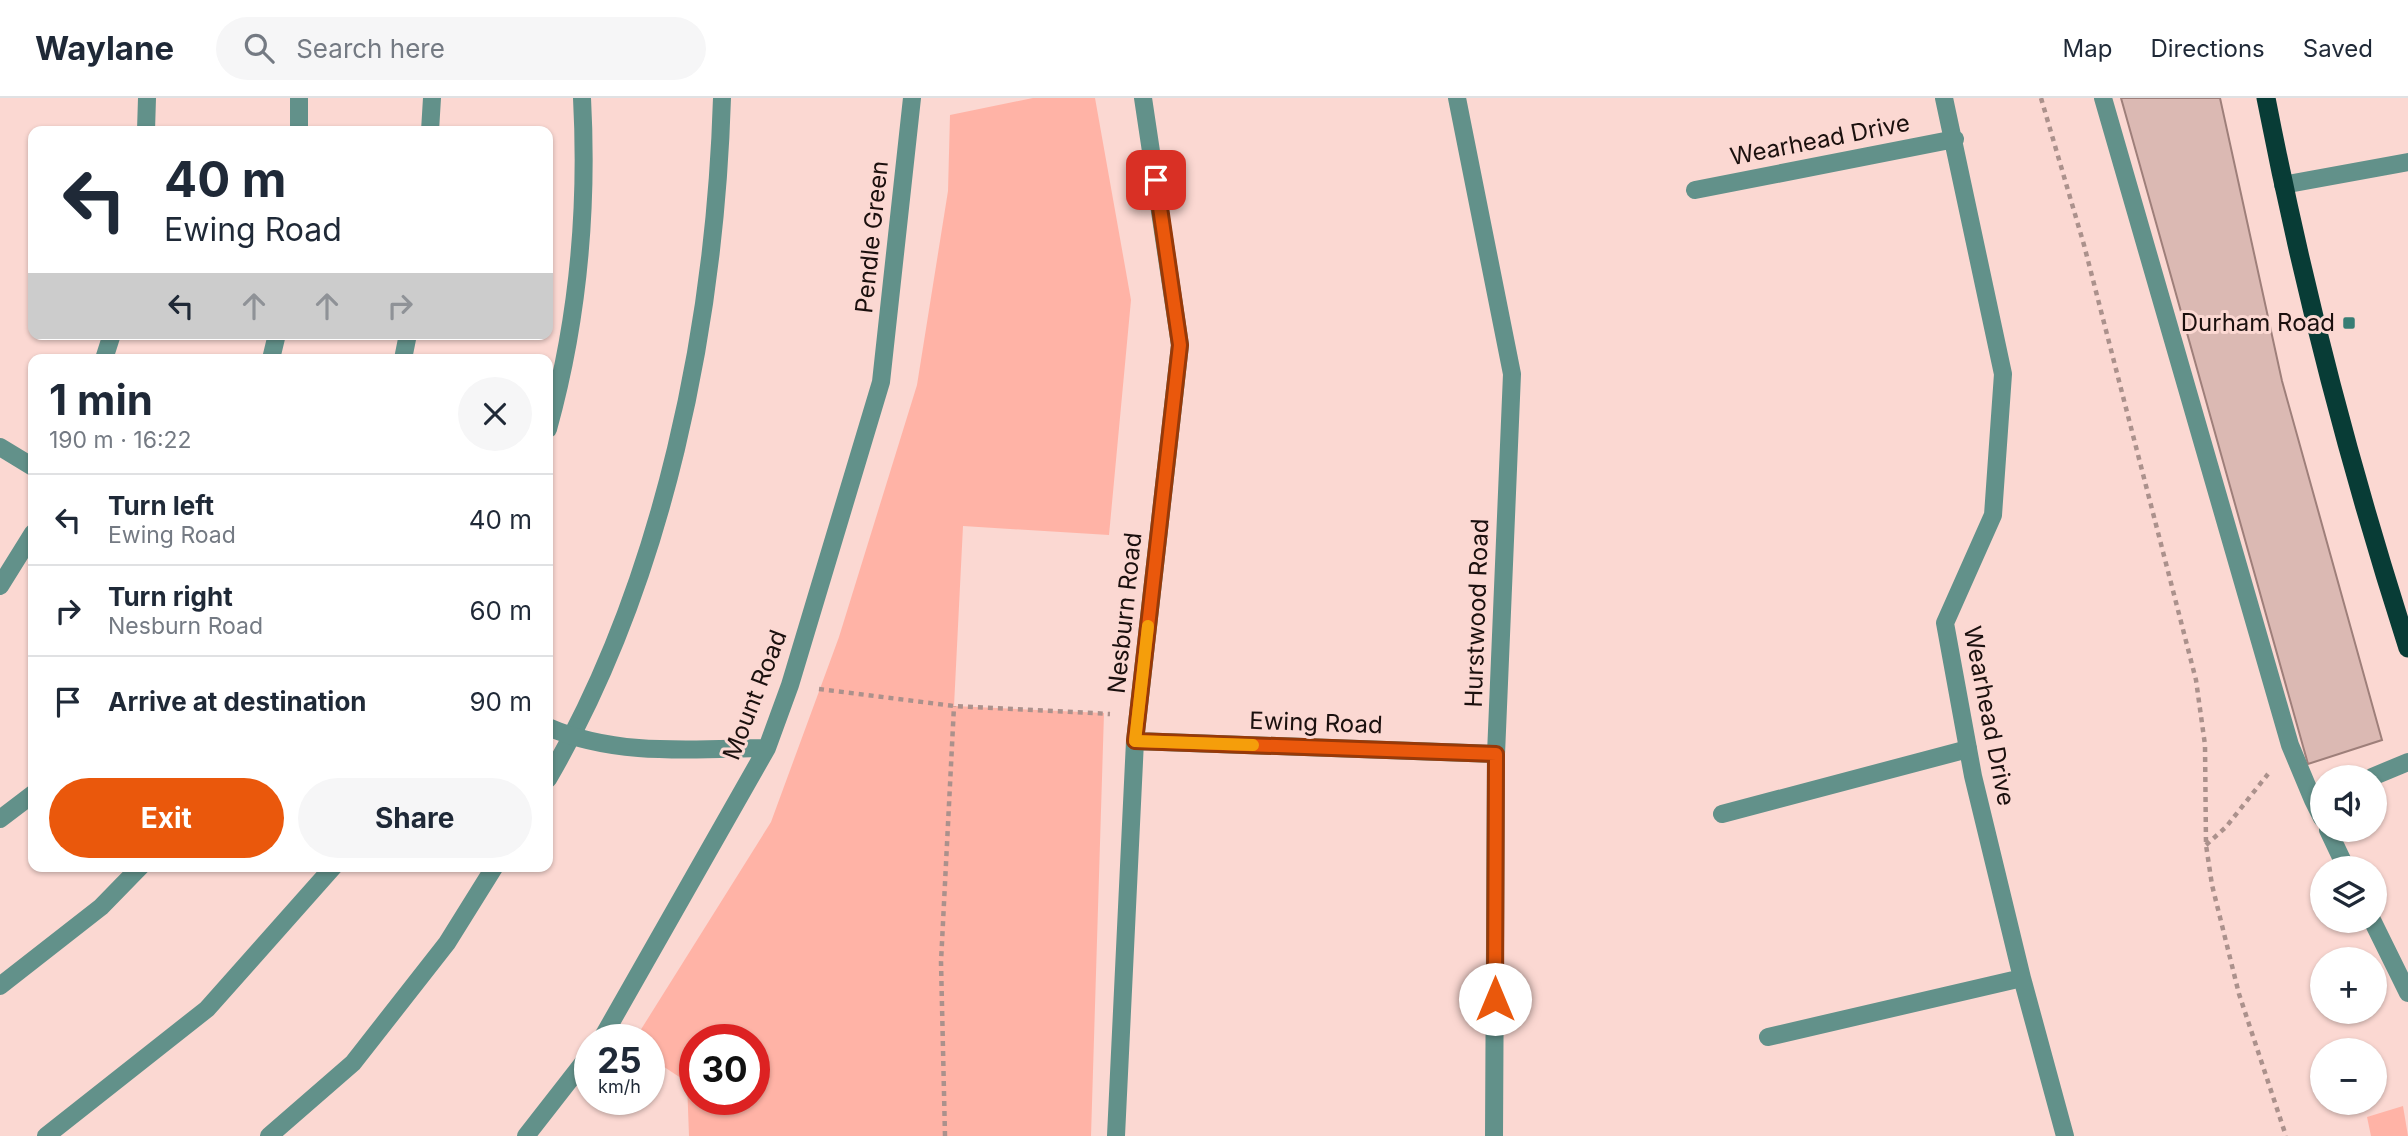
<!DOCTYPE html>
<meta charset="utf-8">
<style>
:root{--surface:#fff;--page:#f6f6f7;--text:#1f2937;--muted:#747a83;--line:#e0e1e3;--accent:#ea580c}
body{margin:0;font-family:Inter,sans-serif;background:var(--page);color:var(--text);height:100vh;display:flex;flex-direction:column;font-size:26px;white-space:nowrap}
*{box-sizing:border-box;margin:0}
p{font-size:23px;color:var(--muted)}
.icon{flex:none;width:38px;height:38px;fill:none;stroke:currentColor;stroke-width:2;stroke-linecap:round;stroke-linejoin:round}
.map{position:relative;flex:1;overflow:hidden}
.panel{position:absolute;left:28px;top:256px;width:525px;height:518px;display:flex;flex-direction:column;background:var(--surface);border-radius:14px;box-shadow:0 2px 5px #0004}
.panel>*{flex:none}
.banner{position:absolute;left:28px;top:28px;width:525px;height:214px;border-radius:14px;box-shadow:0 2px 5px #0004;background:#fff;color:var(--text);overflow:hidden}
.buttons{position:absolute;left:2310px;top:667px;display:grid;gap:14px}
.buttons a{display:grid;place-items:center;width:77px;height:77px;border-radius:50%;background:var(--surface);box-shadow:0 2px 5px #0004;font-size:35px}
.speed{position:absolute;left:574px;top:926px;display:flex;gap:14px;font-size:35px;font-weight:700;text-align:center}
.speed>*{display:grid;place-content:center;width:91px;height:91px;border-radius:50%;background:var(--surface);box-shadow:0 2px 5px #0004;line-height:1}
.speed small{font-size:18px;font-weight:400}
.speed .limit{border:10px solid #d22;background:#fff;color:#111}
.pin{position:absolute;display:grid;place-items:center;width:60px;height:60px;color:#fff;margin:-30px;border-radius:14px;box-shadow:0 4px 10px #0006}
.me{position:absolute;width:77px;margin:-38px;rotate:0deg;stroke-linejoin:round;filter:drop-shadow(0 0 5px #0008)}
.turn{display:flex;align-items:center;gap:24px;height:147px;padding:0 21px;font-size:32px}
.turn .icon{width:91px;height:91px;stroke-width:2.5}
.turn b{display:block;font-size:49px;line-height:60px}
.lanes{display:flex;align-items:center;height:66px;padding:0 21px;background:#0003;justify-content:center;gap:35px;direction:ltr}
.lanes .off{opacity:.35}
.round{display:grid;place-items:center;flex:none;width:74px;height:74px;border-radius:37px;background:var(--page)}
.summary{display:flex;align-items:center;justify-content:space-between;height:119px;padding:0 21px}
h1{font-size:42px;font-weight:700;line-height:52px}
.cta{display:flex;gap:14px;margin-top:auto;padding:14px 21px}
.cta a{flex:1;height:80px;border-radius:42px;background:var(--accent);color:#fff;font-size:28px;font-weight:700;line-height:80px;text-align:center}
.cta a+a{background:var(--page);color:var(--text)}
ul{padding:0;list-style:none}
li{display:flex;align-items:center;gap:21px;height:91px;padding:0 21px;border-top:2px solid var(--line)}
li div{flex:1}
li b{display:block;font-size:26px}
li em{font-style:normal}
header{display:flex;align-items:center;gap:42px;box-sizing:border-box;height:98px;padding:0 35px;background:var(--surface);border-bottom:2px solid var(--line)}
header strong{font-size:33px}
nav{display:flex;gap:38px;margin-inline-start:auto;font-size:24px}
.search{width:490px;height:63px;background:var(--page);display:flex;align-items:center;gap:18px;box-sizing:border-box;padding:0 24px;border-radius:38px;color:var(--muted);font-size:26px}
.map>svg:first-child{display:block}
</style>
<header>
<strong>Waylane</strong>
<div class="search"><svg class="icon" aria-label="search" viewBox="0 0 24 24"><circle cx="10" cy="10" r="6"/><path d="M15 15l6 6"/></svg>Search here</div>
<nav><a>Map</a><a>Directions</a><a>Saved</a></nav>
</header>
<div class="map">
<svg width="2408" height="1038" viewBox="0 0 2408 1038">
<rect width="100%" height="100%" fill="#fbd8d2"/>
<!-- green -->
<path fill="#ffb3a6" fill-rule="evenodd" d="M1033,0H1095L1131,202L1109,437L963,428L954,608L1104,615L1091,1038H689L687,984L649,959V942L635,941L771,724L839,539L917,287L948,93L950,17ZM695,942H754V1001H695Z
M2403,1008L2408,1038H2371L2367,1019Z"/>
<!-- building -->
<path fill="#dbb9b3" stroke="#9e7f7a" stroke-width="2" d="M2121,0H2220L2282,283L2382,642L2308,666Z"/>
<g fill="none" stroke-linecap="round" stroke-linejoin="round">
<!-- path -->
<path stroke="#ab918c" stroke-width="4.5" stroke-dasharray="5 5" stroke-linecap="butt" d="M2041,0L2084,147L2196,582L2205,647L2206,747L2212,787L2239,896L2286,1038
M819,591L954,608L1110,616
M2206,747L2226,729L2268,676
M945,1038L941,864L954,608"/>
<!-- service -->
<path stroke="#62918a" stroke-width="18" d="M2103,0L2290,647L2313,702
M146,33L147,0
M430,33L432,0
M104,261L112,236
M403,261L408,236
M0,488L33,435
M2372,679L2408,664
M548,681C664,482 715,228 722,0
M2322,699L2313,702L2322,720
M1722,716L1968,651
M2328,732L2346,770
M2372,822L2408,895
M0,888L101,809L141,768
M269,1038L353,965L447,845L495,768"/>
<!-- minor -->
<path stroke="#62918a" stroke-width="18" d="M1457,0L1512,276L1496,656L1494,1038
M1944,0L2003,276L1993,417L1945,525L1973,678L2022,880L2065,1038
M299,33V0
M2283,87L2408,64
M1695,92L1955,41
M271,261L277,236
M548,331C578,223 588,112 582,0
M0,349L33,369
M548,629C617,659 693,651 767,650
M1135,643L1496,656
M0,721L33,696
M1768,939L2022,880
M601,942L767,650L790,587L881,284L912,0
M46,1038L207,911L334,768
M526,1038L590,956
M1116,1038L1135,643L1180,247L1143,0"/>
<!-- trunk -->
<path stroke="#083c36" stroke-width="19" d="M2266,0C2302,185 2350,370 2408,550"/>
</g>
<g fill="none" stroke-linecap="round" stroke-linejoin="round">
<!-- route casing -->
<g stroke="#983908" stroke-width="18">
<path id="route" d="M1156,82L1180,247L1135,643L1496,656L1495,901"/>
</g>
<!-- route -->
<use href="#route" stroke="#ea580c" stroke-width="12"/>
<!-- slow -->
<path stroke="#f59e0b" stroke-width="12" d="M1148,528L1135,643L1253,647"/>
</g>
<!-- markers -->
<rect fill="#377d74" stroke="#fbd8d2" stroke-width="2.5" x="2342" y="218" width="14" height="14" rx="3.5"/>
<g text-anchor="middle" stroke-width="6" stroke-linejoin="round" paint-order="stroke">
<!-- street labels -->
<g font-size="24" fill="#1b100e" stroke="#fbd8d2">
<text transform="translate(1820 42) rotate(-11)" y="8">Wearhead Drive</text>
<text transform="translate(872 139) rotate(-84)" y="8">Pendle Green</text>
<text transform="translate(1125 515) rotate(-84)" y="8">Nesburn Road</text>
<text transform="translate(1477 515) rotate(-88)" y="8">Hurstwood Road</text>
<text transform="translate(755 597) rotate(-69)" y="8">Mount Road</text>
<text transform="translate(1989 618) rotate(79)" y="8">Wearhead Drive</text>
<text transform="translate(1316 625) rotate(2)" y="8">Ewing Road</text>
</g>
<!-- poi labels -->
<g font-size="24" fill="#1b100e" stroke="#fbd8d2" text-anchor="end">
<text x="2335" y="233">Durham Road</text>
</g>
</g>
</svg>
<div class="buttons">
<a><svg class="icon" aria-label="sound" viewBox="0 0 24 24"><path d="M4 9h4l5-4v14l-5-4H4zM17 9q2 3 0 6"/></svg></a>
<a><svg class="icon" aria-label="layers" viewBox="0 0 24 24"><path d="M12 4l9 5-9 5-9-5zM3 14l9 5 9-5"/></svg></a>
<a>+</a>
<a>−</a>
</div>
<div class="speed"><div>25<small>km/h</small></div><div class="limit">30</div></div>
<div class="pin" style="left:1156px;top:82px;background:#d93025"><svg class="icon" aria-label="arrive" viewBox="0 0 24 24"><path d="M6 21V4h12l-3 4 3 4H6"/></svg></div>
<svg class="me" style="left:1495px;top:901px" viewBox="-20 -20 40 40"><circle r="19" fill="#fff"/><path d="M0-13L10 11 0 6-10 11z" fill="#ea580c"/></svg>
<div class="banner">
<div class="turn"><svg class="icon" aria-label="left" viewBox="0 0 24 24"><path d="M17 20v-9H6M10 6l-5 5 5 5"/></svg><div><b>40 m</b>Ewing Road</div></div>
<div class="lanes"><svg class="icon" aria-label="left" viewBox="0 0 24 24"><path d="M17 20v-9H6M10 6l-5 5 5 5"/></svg><svg class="icon off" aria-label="ahead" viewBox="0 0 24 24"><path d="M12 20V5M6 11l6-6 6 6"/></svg><svg class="icon off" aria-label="ahead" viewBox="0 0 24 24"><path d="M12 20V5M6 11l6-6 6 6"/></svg><svg class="icon off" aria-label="right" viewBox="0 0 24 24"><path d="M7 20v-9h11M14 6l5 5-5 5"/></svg></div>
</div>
<section class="panel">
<div class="summary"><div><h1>1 min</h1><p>190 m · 16:22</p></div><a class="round"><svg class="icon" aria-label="close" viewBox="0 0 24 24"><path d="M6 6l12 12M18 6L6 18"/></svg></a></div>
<ul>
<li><svg class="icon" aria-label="left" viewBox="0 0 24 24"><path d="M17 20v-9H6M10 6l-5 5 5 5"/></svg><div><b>Turn left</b><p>Ewing Road</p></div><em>40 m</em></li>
<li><svg class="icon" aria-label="right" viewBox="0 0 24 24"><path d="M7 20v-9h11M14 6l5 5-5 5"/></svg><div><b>Turn right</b><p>Nesburn Road</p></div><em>60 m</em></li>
<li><svg class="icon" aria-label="arrive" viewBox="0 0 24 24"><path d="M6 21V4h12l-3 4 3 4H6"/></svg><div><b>Arrive at destination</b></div><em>90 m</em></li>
</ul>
<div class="cta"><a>Exit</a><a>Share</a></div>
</section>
</div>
